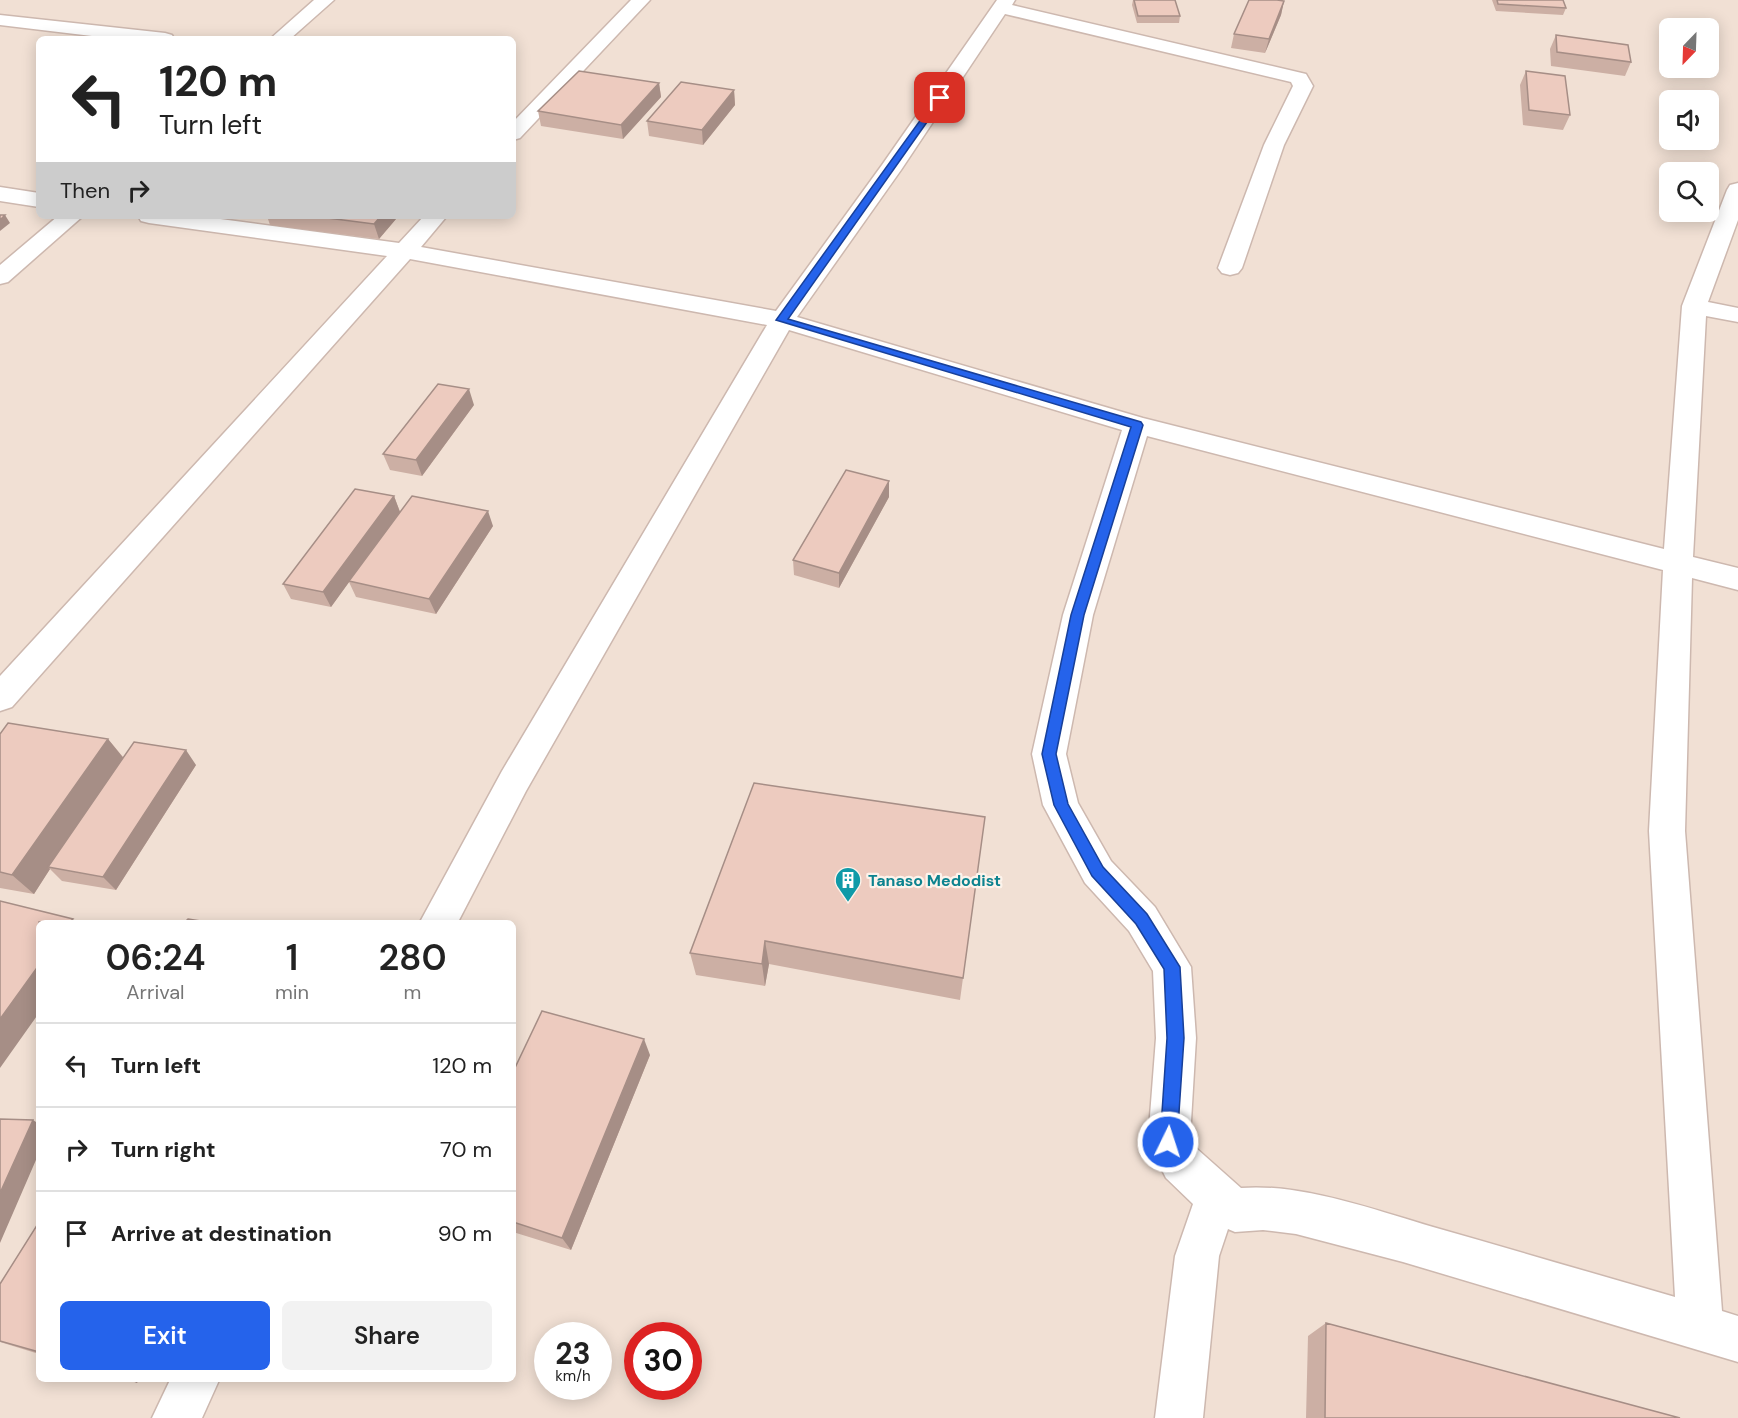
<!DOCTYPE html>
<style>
:root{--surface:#fff;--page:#f2f2f2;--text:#222;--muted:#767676;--line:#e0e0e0;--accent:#2563eb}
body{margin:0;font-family:"DM Sans",sans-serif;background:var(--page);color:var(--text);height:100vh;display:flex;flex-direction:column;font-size:22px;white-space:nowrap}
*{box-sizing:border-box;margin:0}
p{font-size:20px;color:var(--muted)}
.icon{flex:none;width:33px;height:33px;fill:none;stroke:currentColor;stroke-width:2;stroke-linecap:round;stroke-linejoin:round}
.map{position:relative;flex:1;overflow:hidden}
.sheet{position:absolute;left:36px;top:920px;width:480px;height:462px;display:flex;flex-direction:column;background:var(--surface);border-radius:9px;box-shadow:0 3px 15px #0003}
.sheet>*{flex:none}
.hud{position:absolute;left:36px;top:36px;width:480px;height:183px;border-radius:9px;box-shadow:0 3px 15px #0003;background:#fff;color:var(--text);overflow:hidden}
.needle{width:39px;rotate:203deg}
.buttons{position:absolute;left:1659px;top:18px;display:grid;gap:12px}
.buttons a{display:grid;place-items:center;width:60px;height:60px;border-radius:9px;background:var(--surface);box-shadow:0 3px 15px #0003;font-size:30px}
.speed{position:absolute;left:534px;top:1322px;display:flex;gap:12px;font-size:30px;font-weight:700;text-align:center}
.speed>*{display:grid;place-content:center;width:78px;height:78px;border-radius:50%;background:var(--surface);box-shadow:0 3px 15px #0003;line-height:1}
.speed small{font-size:15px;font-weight:400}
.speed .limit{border:9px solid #d22;background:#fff;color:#111}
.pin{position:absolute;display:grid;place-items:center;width:51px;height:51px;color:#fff;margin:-26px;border-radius:12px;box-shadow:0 3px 9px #0006}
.me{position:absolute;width:66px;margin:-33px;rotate:4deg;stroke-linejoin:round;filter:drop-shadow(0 0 4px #0008)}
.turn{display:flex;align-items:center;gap:21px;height:126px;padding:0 24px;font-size:27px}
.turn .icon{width:78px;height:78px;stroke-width:2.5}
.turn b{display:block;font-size:42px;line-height:51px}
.then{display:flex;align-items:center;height:57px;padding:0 24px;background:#0003;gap:12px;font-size:22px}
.eta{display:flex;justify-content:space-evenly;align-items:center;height:102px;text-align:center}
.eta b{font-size:36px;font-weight:600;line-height:42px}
.action{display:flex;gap:12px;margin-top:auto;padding:12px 24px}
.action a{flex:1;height:69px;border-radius:9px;background:var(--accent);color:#fff;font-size:24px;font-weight:600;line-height:69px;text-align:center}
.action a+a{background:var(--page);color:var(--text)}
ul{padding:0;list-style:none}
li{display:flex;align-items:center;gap:18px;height:84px;padding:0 24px;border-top:2px solid var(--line)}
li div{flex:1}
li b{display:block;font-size:22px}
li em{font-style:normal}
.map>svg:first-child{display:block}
</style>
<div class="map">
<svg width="1738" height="1418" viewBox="0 0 1738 1418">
<rect width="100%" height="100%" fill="#faefe5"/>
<!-- residential -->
<path fill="#f1e0d4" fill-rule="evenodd" d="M0,0H1738V1418H0ZM1670,28H1708V68H1670ZM39,39H513V216H39ZM1670,100H1708V140H1670ZM1670,172H1708V212H1670ZM39,922H513V1378H39ZM548,1335H598V1386H548ZM638,1335H688V1386H638Z"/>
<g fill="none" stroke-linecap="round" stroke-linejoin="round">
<!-- minor casing -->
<g stroke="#cdb8af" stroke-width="3">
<path id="minor" d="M314,0H334L290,39H270Z
M631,0H650L520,138L513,140V122Z
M997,0H1015L1012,5L1306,74L1313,86L1284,145L1242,268L1238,273L1230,275L1222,273L1218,268L1264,145L1293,86L1291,82L1005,14L901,170L797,317L1143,418L1664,549L1682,306L1727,190L1730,185L1738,183V220L1708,302L1738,308V322L1706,316L1693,557L1738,568V590L1692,578L1685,831L1722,1311L1738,1316V1362L1403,1262L1296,1234L1263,1230L1235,1232L1228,1229L1219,1256L1203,1418H1155L1175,1256L1193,1204L1166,1178L1148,1142L1156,1038L1153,971L1129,931L1085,883L1043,805L1032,754L1063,615L1122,430L789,330L526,791L458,922H420L502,771L767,325L410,259L12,707L0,711V676L387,256L149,223L141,221L138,216H198L399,243L424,216H447L421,247L776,311L882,165ZM1147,436L1663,570L1649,831L1675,1297C1595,1274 1514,1250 1433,1227C1375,1210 1301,1183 1241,1188L1196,1148L1190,1138L1196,1038L1191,967L1155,907L1111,861L1078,803L1066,754L1093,615Z
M0,15L165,33L172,35L174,39H117L0,25Z
M0,187L39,193V207L0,201Z
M58,216H83L8,282L0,284V265Z
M171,1378H220L202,1418H152Z"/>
</g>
<!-- minor -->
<use href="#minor" fill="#fff" fill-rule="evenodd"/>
</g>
<!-- wall -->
<path fill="#ccafa4" d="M1133,0H1175L1180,16L1179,23H1137L1132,5Z
M1492,0H1563L1566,8L1563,15L1496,11Z
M1284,1L1281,15L1265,53L1231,48L1234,34Z
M1556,35L1631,62L1625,76L1551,66L1550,49Z
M1526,71L1570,115L1563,130L1523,125L1520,85Z
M659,83L661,97L623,139L541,126L538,111Z
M734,90L735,105L703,145L649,136L647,121Z
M267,216H394L396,219L379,239L270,225Z
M474,405L422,476L390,470L383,454Z
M889,481V497L839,588L794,575L793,560Z
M394,496L400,512L493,526L436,614L356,597L349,582L331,607L291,599L283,584Z
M0,734L108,739L123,757L196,765L116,890L62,881L50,869L34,894L0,888Z
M985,817L960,1000L769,964L765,986L696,975L690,953Z
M650,1055L571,1250L513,1232V1072Z
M39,1222V1354L0,1342V1284Z
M1326,1323L1680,1418H1306L1308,1336Z"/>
<!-- shaded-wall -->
<path fill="#a68e86" d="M1284,1L1281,15L1265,53L1269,39Z
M659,83L661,97L623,139L621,125Z
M734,90L735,105L703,145L702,130Z
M5,215L10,223L0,231V220Z
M381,216H394L396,219L379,239L374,224Z
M469,389L474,405L422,476L416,460Z
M889,481V497L839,588V573Z
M394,496L400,512L331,607L323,592Z
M488,511L493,526L436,614L429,599Z
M108,739L125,760L48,867L50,869L34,894L12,875Z
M186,750L196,765L116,890L103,877Z
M765,941L769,964L765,986L762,964Z
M39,965V1013L0,1068V1019Z
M644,1039L650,1055L571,1250L562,1238Z
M33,1120L39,1124V1153L0,1243V1193Z
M124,1378H140L137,1383Z"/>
<!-- building -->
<path fill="#edcbbf" stroke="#a68e86" stroke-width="1.5" d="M1134,0H1175L1180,16H1138Z
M1249,0H1277L1284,1L1269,39L1234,34Z
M1497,0H1563L1566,8L1498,4Z
M1556,35L1628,45L1631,62L1557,52Z
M371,37L384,39H369Z
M579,71L659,83L621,125L538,111Z
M1526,71L1565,76L1570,115L1529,110Z
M681,82L734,90L702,130L647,121Z
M0,215H5L0,220Z
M312,216H381L374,224Z
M438,384L469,389L416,460L383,454Z
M846,470L889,481L839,573L793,560Z
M355,489L394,496L323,592L283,584Z
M412,496L488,511L429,599L349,581Z
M8,723L108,739L12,875L0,872V734Z
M134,742L186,750L103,877L48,867Z
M754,783L985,817L963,978L765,941L762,964L690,953Z
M0,901L73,919L70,922H39V965L0,1019Z
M188,919L207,922H185Z
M542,1011L644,1039L562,1238L513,1222V1072Z
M0,1119L33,1120L0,1193Z
M39,1222V1352L0,1341V1284Z
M1326,1323L1680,1418H1325Z"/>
<!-- route -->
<path fill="#2563eb" stroke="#184099" stroke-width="1.5" d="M937,97L944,98L788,319L1141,422L1143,425L1084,615L1056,754L1068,804L1103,867L1147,914L1180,967L1184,1038L1177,1142L1175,1149L1168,1151L1162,1149L1160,1142L1167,1038L1164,969L1136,924L1092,876L1054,805L1042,754L1071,615L1131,427L776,320Z"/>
<!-- icons -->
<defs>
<g id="building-pin" transform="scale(1.35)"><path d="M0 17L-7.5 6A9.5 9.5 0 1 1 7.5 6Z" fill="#0f9aa8" stroke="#fdf3eb"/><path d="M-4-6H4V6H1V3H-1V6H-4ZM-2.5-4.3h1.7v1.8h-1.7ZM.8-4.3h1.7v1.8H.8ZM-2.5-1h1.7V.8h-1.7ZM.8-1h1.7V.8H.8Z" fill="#fff"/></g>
</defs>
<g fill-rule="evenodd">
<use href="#building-pin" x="848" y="880"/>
</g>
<g text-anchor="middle" stroke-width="4.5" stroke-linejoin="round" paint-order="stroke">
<!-- culture labels -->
<g font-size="16" font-weight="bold" fill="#0d838f" stroke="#fdf3eb" text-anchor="start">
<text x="868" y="886">Tanaso Medodist</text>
</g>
</g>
</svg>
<div class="buttons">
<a><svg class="needle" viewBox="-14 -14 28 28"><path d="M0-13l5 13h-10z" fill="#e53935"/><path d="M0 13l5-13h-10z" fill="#767676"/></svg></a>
<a><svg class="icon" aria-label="sound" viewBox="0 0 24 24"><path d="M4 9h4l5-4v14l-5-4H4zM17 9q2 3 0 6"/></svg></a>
<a><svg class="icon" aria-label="search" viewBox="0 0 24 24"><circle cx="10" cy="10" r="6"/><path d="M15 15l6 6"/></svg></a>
</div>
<div class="speed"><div>23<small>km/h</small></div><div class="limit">30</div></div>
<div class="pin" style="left:940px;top:98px;background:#d93025"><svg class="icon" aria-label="arrive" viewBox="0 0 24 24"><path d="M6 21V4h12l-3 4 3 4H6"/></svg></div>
<svg class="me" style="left:1168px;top:1142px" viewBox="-20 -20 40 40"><circle r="17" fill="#2563eb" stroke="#fff" stroke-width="3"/><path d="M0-11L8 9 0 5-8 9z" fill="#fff"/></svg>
<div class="hud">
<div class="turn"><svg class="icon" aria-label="left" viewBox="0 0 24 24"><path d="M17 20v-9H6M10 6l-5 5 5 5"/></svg><div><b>120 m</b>Turn left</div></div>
<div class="then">Then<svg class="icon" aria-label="right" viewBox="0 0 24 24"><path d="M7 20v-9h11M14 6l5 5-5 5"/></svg></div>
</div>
<section class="sheet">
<div class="eta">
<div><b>06:24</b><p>Arrival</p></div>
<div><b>1</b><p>min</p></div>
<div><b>280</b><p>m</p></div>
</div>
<ul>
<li><svg class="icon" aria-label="left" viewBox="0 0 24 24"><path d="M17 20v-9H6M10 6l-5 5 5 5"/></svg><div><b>Turn left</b></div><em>120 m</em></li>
<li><svg class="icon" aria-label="right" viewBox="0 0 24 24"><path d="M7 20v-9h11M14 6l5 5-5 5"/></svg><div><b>Turn right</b></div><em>70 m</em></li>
<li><svg class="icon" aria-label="arrive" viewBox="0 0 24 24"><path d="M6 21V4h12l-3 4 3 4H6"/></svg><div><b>Arrive at destination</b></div><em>90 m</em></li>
</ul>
<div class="action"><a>Exit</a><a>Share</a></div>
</section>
</div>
